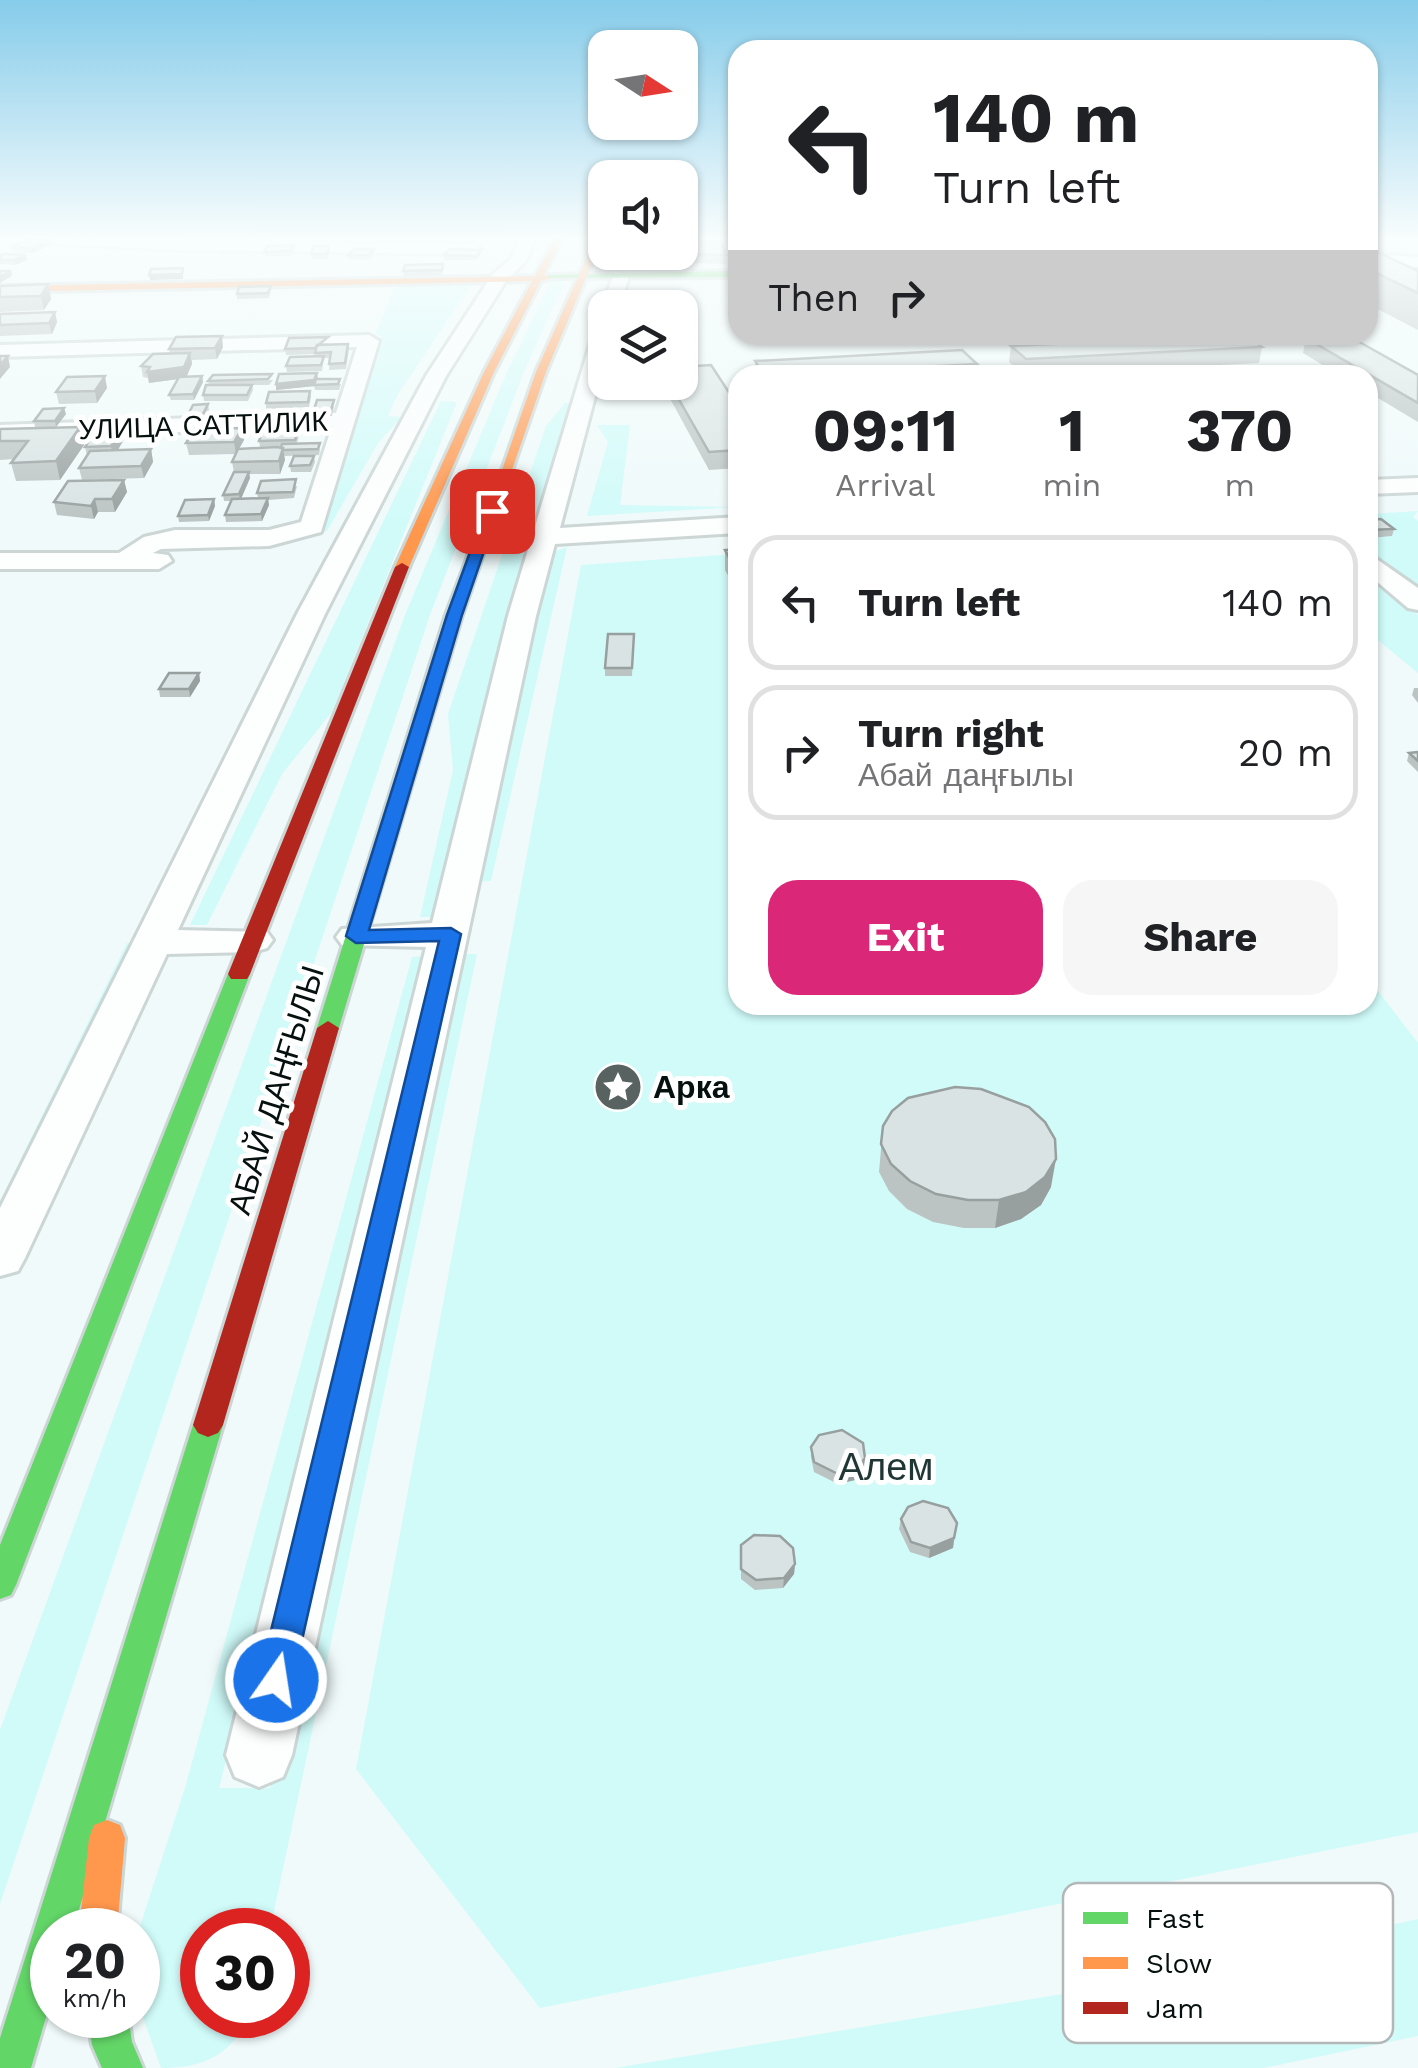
<!DOCTYPE html>
<meta charset="utf-8">
<style>
:root{--surface:#fff;--page:#f6f6f6;--text:#202124;--muted:#757577;--line:#e0e0e0;--accent:#db2777}
body{margin:0;font-family:"Work Sans",sans-serif;background:var(--page);color:var(--text);height:100vh;display:flex;flex-direction:column;font-size:38px;white-space:nowrap}
*{box-sizing:border-box;margin:0}
p{font-size:32px;color:var(--muted)}
.icon{flex:none;width:55px;height:55px;fill:none;stroke:currentColor;stroke-width:2;stroke-linecap:round;stroke-linejoin:round}
.map{position:relative;flex:1;overflow:hidden}
.drawer{position:absolute;left:728px;top:365px;width:650px;height:650px;display:flex;flex-direction:column;background:var(--surface);border-radius:30px;box-shadow:0 2px 8px #0004}
.drawer>*{flex:none}
.hud{position:absolute;left:728px;top:40px;width:650px;height:305px;border-radius:30px;box-shadow:0 2px 8px #0004;background:#fff;color:var(--text);overflow:hidden}
.needle{width:65px;rotate:102deg}
.controls{position:absolute;left:588px;top:30px;display:grid;gap:20px}
.controls a{display:grid;place-items:center;width:110px;height:110px;border-radius:20px;background:var(--surface);box-shadow:0 2px 8px #0004;font-size:50px}
.speed{position:absolute;left:30px;top:1908px;display:flex;gap:20px;font-size:50px;font-weight:700;text-align:center}
.speed>*{display:grid;place-content:center;width:130px;height:130px;border-radius:50%;background:var(--surface);box-shadow:0 2px 8px #0004;line-height:1}
.speed small{font-size:25px;font-weight:400}
.speed .limit{border:15px solid #d22;background:#fff;color:#111}
.pin{position:absolute;display:grid;place-items:center;width:85px;height:85px;color:#fff;margin:-42px;border-radius:20px;box-shadow:0 5px 15px #0006}
.me{position:absolute;width:110px;margin:-55px;rotate:13deg;stroke-linejoin:round;filter:drop-shadow(0 0 8px #0008)}
.turn{display:flex;align-items:center;gap:35px;height:210px;padding:0 40px;font-size:45px}
.turn .icon{width:130px;height:130px;stroke-width:2.5}
.turn b{display:block;font-size:70px;line-height:85px}
.then{display:flex;align-items:center;height:95px;padding:0 40px;background:#0003;gap:20px;font-size:38px}
.eta{display:flex;justify-content:space-evenly;align-items:center;height:170px;text-align:center}
.eta b{font-size:60px;font-weight:700;line-height:70px}
.action{display:flex;gap:20px;margin-top:auto;padding:20px 40px}
.action a{flex:1;height:115px;border-radius:30px;background:var(--accent);color:#fff;font-size:40px;font-weight:700;line-height:115px;text-align:center}
.action a+a{background:var(--page);color:var(--text)}
ul{padding:0;list-style:none}
li{display:flex;align-items:center;gap:30px;height:135px;margin:0 20px 15px;padding:0 20px;border:5px solid var(--line);border-radius:30px}
li div{flex:1}
li b{display:block;font-size:38px}
li em{font-style:normal}
.map>svg:first-child{display:block}
</style>
<div class="map">
<svg width="1418" height="2068" viewBox="0 0 1418 2068">
<rect width="100%" height="100%" fill="#f0fafa"/>
<!-- green -->
<path fill="#d0fbf9" d="M551,280L565,281L524,372L430,615L0,1904V1730L405,615L507,372Z
M473,283L398,394L388,416L402,417L378,443L327,531L317,533L381,336L375,334L396,285Z
M441,401L457,402L332,712L282,774L207,925H190Z
M565,403H574L437,917H420L453,770L448,714L546,426Z
M597,425H630L620,505L737,507L587,516L608,442Z
M1418,511L1413,517L1418,521V587L1368,549V514Z
M567,547L491,881L473,882L548,554Z
M737,554L738,1005H1368V978L1418,1043V1832L540,2008L356,1769L581,565Z
M1368,575L1418,615V673L1368,632Z
M142,942L0,1233V1201L127,943Z
M459,954H477L270,1930H202V2015H251C230,2055 205,2068 161,2068L141,2012L139,1929L185,1788L412,957L429,956L219,1788H270Z
M1418,1919V2036L1264,2068H615L1117,1985Z"/>
<g fill="none" stroke-linecap="round" stroke-linejoin="round">
<!-- street casing -->
<g stroke="#cbd6d5" stroke-width="6">
<path id="street" d="M37,238L474,244L482,249L474,254L178,250L45,243Z
M519,238H535L526,261L506,281L446,376L325,614L178,930L267,932L273,940L267,948L253,952L167,954L25,1258L18,1271L0,1276V1208L297,614L426,376L493,274L511,259Z
M680,243H738V253H680Z
M1368,254L1418,257V267L1368,264Z
M615,272L629,276L619,308H605L604,312L601,308Z
M605,318V359L560,528L738,517V533L555,544L536,616L292,1755L283,1777L259,1787L235,1777L226,1755L426,947L342,945L336,937L342,929L432,923L508,616L596,324Z
M369,335L379,341L321,532L269,546L161,549L153,553L168,555L172,561L159,569H0V553H119L144,537L175,530H269L301,522L332,426L0,439V425L336,413L357,347L0,357V345Z
M1418,478V492L1368,494V480Z
M1368,553L1418,588V610L1408,608L1368,574Z"/>
</g>
<!-- fast casing -->
<g stroke="#cbd6d5" stroke-width="6">
<path id="fast" d="M738,271V277L544,278L548,275Z
M494,487L505,490L462,615L339,1028L336,1033H320L317,1028L446,615Z
M239,968L250,974L16,1585L11,1595L0,1599V1545L228,974Z
M208,1413L218,1417L223,1425L73,1930H52V1997L31,2068H0V2038L193,1425L198,1417Z
M88,2015H128L132,2042L143,2068H102L92,2045Z"/>
</g>
<!-- slow casing -->
<g stroke="#cbd6d5" stroke-width="6">
<path id="slow" d="M555,238H563L544,275L552,278L541,281L494,372L409,567L402,571L395,567L484,372L532,281L0,292V286L535,276Z
M595,238H603L546,372L505,490L494,493L536,372Z
M107,1820L120,1825L125,1838L117,1930H79L89,1838L94,1825Z"/>
</g>
<!-- jam casing -->
<g stroke="#cbd6d5" stroke-width="6">
<path id="jam" d="M402,563L409,567L250,974L247,979H231L228,974L395,567Z
M328,1021L339,1028L223,1425L218,1433L208,1437L198,1433L193,1425L317,1028Z"/>
</g>
<!-- street -->
<use href="#street" fill="#fdfefe" fill-rule="evenodd"/>
<!-- fast -->
<use href="#fast" fill="#63d668" fill-rule="evenodd"/>
<!-- slow -->
<use href="#slow" fill="#ff974d" fill-rule="evenodd"/>
<!-- jam -->
<use href="#jam" fill="#b3261e" fill-rule="evenodd"/>
</g>
<!-- wall -->
<path fill="#bbc3c3" d="M688,241L726,255V264L693,263L688,250Z
M52,244L32,253L12,252L11,247Z
M294,245L295,250L291,256H265L264,252Z
M374,249L375,254L370,260L348,259V255Z
M1368,250L1408,267H1418V330L1368,304Z
M330,251L328,259H312L311,254Z
M481,254L477,260H444V255Z
M26,255L27,260L15,265L0,264V256Z
M443,269L442,275L404,276L403,271Z
M48,284L51,299L44,310L0,312V286Z
M271,291L269,298L237,299V294Z
M55,312L57,322L52,334L0,336V314Z
M1306,338L1418,375V422L1368,392V375H1339L1303,353Z
M328,343L326,345L348,344L349,350L346,369L329,370L330,358H324L322,371L287,372L286,366L315,356V354L286,355L285,349Z
M1011,346L1262,347L1259,363L1024,375L1009,362Z
M223,347L217,359L192,360V364L186,377L202,376L203,382L194,400H171L169,395L178,379L149,383L148,378L143,377L141,366L170,354L169,349Z
M755,361L977,364L976,375H755Z
M317,379L341,384L339,390H315L314,386L276,390V384Z
M273,380L269,385H252L253,390L248,401H204L203,395L209,385L208,381Z
M661,382H680L738,406V468L709,470Z
M107,388L97,403L59,404L56,392Z
M310,391L311,397L309,407L266,409V403Z
M208,404L209,410L204,420L189,421L188,415Z
M334,406L332,416H315L314,410Z
M66,414L56,427H35L34,421Z
M125,422L127,434L118,450L151,449L153,462L144,478L82,480L79,468L87,456L85,447Z
M242,428L244,440L239,449L281,448L282,446L260,447L259,441L300,431L297,443L320,449L319,455L284,456L285,460L280,474H249L250,478L241,499L258,498L257,493L297,486L294,498L268,500L269,505L262,521L226,522L225,515L231,501H224L223,495L234,472L232,462L235,454L189,455L186,443Z
M0,429L84,445L60,480L16,481L11,463L14,459L0,460Z
M314,456L315,462L311,472H291L290,466Z
M124,480L127,492L115,512H98L94,519L57,515L54,502Z
M214,499L215,506L209,521L179,522L178,516Z
M1368,520L1394,529L1392,536L1368,538Z
M738,549V594L725,570V550Z
M634,634L632,676H605V668Z
M199,673L200,681L190,697H160L159,689Z
M1414,688H1418V703L1412,695Z
M1418,752V772L1407,761L1409,753Z
M883,1126L1051,1187L1041,1205L1021,1219L995,1228H964L933,1222L907,1209L889,1191L879,1172Z
M811,1447L865,1458L864,1468L855,1480L838,1484L814,1472L811,1457Z
M901,1519L957,1523L953,1548L929,1558L910,1552L899,1529Z
M741,1545L795,1564L794,1574L783,1588L755,1590L741,1579Z"/>
<!-- shaded-wall -->
<path fill="#989f9f" d="M51,240L52,244L32,253L31,248Z
M26,255L27,260L15,265L14,260Z
M183,268V279L150,280L149,275Z
M11,271L12,276L0,283V277Z
M48,284L51,299L44,310L41,296Z
M55,312L57,322L52,334L49,323Z
M222,336L223,347L217,359L215,348Z
M190,353L192,364L186,378L149,383L147,372Z
M8,356L10,367L0,379V365Z
M317,373L318,379L315,386L276,390V384Z
M105,376L107,388L97,403L95,391Z
M202,376L203,382L194,400L193,394Z
M64,408L66,414L56,427L55,421Z
M125,422L127,434L113,458L111,446Z
M80,427L84,445L60,480L56,461Z
M242,428L244,440L236,454L234,442Z
M283,448L285,460L280,474L279,461Z
M151,449L153,462L144,478L141,466Z
M249,472L250,478L240,501L239,494Z
M124,480L127,492L115,512L112,499Z
M268,498L269,505L262,521L261,514Z
M95,499L98,512L94,519L91,506Z
M214,499L215,506L209,521L208,515Z
M199,673L200,681L190,697L189,689Z
M1056,1159L1051,1187L1041,1205L1021,1219L995,1228L999,1200Z
M865,1458L864,1468L855,1480L838,1484V1474Z
M954,1538L953,1548L929,1558L930,1548Z
M795,1564L794,1574L783,1588L784,1578Z"/>
<!-- building -->
<path fill="#d9e3e3" stroke="#989f9f" stroke-width="2.5" d="M31,239L51,240L31,248L11,247Z
M688,241H721L726,255L693,254Z
M294,245L290,251L264,252L268,246Z
M313,246H329L327,254H311Z
M354,249H374L369,255H348Z
M449,249L481,250L477,256L444,255Z
M1371,249L1418,271V293L1368,269V250Z
M4,254L26,255L14,260H0V256Z
M443,264L442,270L403,271L405,265Z
M183,268L182,274L149,275L151,269Z
M0,271H11L0,277Z
M48,284L41,296L0,297V286Z
M271,286L268,293L237,294L239,287Z
M55,312L49,323L0,325V314Z
M1244,335L1262,347L1026,359L1011,346Z
M1347,335L1418,375V403L1306,338Z
M222,336L215,348L169,349L176,337Z
M328,337L315,348L285,349L289,338Z
M348,344L345,363L329,364L331,352L315,353L317,345Z
M962,350L977,364L765,375L755,361Z
M190,353L184,367L147,372L150,367L141,366L153,354Z
M0,356H8L0,365Z
M324,356L321,365L286,366L290,357Z
M711,365L738,406V450L709,452L669,382H680V367Z
M317,373L314,380L276,384L279,374Z
M272,374L268,379L208,381L213,375Z
M105,376L95,391L56,392L67,377Z
M202,376L193,394L169,395L179,377Z
M316,379H340L338,384L314,385Z
M206,385H252L247,395H203Z
M310,391L308,402L266,403L269,392Z
M317,400H334L331,410H314Z
M208,404L203,414L188,415L193,405Z
M64,408L55,421H34L43,409Z
M125,422L111,446L85,447L100,423Z
M300,425L295,440L259,441L265,426Z
M80,427L56,461L11,463L28,441H0V429Z
M242,428L234,442L186,443L195,429Z
M320,443L318,449L283,450V448H281L282,444Z
M277,447L283,448L279,461L232,462L238,449Z
M151,449L141,466L79,468L90,451Z
M294,456H314L310,465L290,466Z
M234,472H249L239,494L223,495Z
M296,479L293,492L257,493L261,481Z
M124,480L112,499H95L91,506L54,502L68,481Z
M268,498L261,514L225,515L232,499Z
M214,499L208,515L178,516L185,500Z
M1381,519L1394,529L1368,530V520Z
M738,549V574L725,550Z
M608,634H634L632,668H605Z
M169,673H199L189,689H159Z
M1418,752V761L1409,753Z
M955,1087L981,1089L1029,1107L1045,1122L1055,1139L1056,1159L1045,1177L1026,1192L999,1200H968L936,1194L910,1181L891,1164L881,1144L883,1126L892,1111L908,1098Z
M842,1430L863,1443L865,1458L855,1470L838,1474L814,1462L811,1447L819,1435Z
M923,1501L948,1508L957,1523L954,1538L930,1548L911,1542L901,1519L908,1507Z
M754,1535L780,1536L793,1548L795,1564L784,1578L756,1580L741,1569V1545Z"/>
<!-- sky -->
<linearGradient id="sky" x2="0" y2="1"><stop stop-color="#86ccea"/><stop offset="0.45" stop-color="#f8fdfd"/><stop offset="1" stop-color="#f8fdfd" stop-opacity="0"/></linearGradient>
<rect width="1418" height="527" fill="url(#sky)"/>
<!-- route -->
<path fill="#1a73e8" stroke="#114b97" stroke-width="2.5" d="M492,507L498,511L462,615L369,930L451,928L461,934L293,1680L288,1691L276,1696L264,1691L259,1680L439,941L356,943L346,936L447,615L485,511Z"/>
<!-- icons -->
<defs>
<g id="sight-disc" transform="scale(2.5)"><circle r="9.5" fill="#586261" stroke="#fff"/><path d="M0-6L1.8-2.2L6-1.7L2.9 1.2L3.7 5.4L0 3.3L-3.7 5.4L-2.9 1.2L-6-1.7L-1.8-2.2Z" fill="#fff"/></g>
</defs>
<g fill-rule="evenodd">
<use href="#sight-disc" x="618" y="1087"/>
</g>
<g text-anchor="middle" stroke-width="10" stroke-linejoin="round" paint-order="stroke">
<!-- far-street labels -->
<g font-size="28" fill="#06100f" stroke="#fff">
<text transform="translate(203 425) rotate(-2)" y="10">УЛИЦА САТТИЛИК</text>
</g>
<!-- poi labels -->
<g font-size="32" font-weight="bold" fill="#06100f" stroke="#fff" text-anchor="start">
<text x="653" y="1098">Арка</text>
</g>
<!-- street labels -->
<g font-size="32" fill="#06100f" stroke="#fff">
<text transform="translate(276 1090) rotate(-73)" y="11">АБАЙ ДАҢҒЫЛЫ</text>
</g>
<!-- near-park labels -->
<g font-size="38" fill="#1f3635" stroke="#fff">
<text x="886" y="1480">Алем</text>
</g>
</g>
<!-- legend -->
<rect x="1063" y="1883" width="330" height="160" rx="15" fill="#fff" stroke="#b4b7b7" stroke-width="2.5"/>
<rect x="1083" y="1912" width="45" height="12" fill="#63d668"/>
<rect x="1083" y="1957" width="45" height="12" fill="#ff974d"/>
<rect x="1083" y="2002" width="45" height="12" fill="#b3261e"/>
<g font-size="28" fill="#06100f">
<text x="1146" y="1928">Fast</text>
<text x="1146" y="1973">Slow</text>
<text x="1146" y="2018">Jam</text>
</g>
</svg>
<div class="controls">
<a><svg class="needle" viewBox="-14 -14 28 28"><path d="M0-13l5 13h-10z" fill="#e53935"/><path d="M0 13l5-13h-10z" fill="#757577"/></svg></a>
<a><svg class="icon" aria-label="sound" viewBox="0 0 24 24"><path d="M4 9h4l5-4v14l-5-4H4zM17 9q2 3 0 6"/></svg></a>
<a><svg class="icon" aria-label="layers" viewBox="0 0 24 24"><path d="M12 4l9 5-9 5-9-5zM3 14l9 5 9-5"/></svg></a>
</div>
<div class="speed"><div>20<small>km/h</small></div><div class="limit">30</div></div>
<div class="pin" style="left:492px;top:511px;background:#d93025"><svg class="icon" aria-label="arrive" viewBox="0 0 24 24"><path d="M6 21V4h12l-3 4 3 4H6"/></svg></div>
<svg class="me" style="left:276px;top:1680px" viewBox="-20 -20 40 40"><circle r="17" fill="#1a73e8" stroke="#fff" stroke-width="3"/><path d="M0-11L8 9 0 5-8 9z" fill="#fff"/></svg>
<div class="hud">
<div class="turn"><svg class="icon" aria-label="left" viewBox="0 0 24 24"><path d="M17 20v-9H6M10 6l-5 5 5 5"/></svg><div><b>140 m</b>Turn left</div></div>
<div class="then">Then<svg class="icon" aria-label="right" viewBox="0 0 24 24"><path d="M7 20v-9h11M14 6l5 5-5 5"/></svg></div>
</div>
<section class="drawer">
<div class="eta">
<div><b>09:11</b><p>Arrival</p></div>
<div><b>1</b><p>min</p></div>
<div><b>370</b><p>m</p></div>
</div>
<ul>
<li><svg class="icon" aria-label="left" viewBox="0 0 24 24"><path d="M17 20v-9H6M10 6l-5 5 5 5"/></svg><div><b>Turn left</b></div><em>140 m</em></li>
<li><svg class="icon" aria-label="right" viewBox="0 0 24 24"><path d="M7 20v-9h11M14 6l5 5-5 5"/></svg><div><b>Turn right</b><p>Абай даңғылы</p></div><em>20 m</em></li>
</ul>
<div class="action"><a>Exit</a><a>Share</a></div>
</section>
</div>
